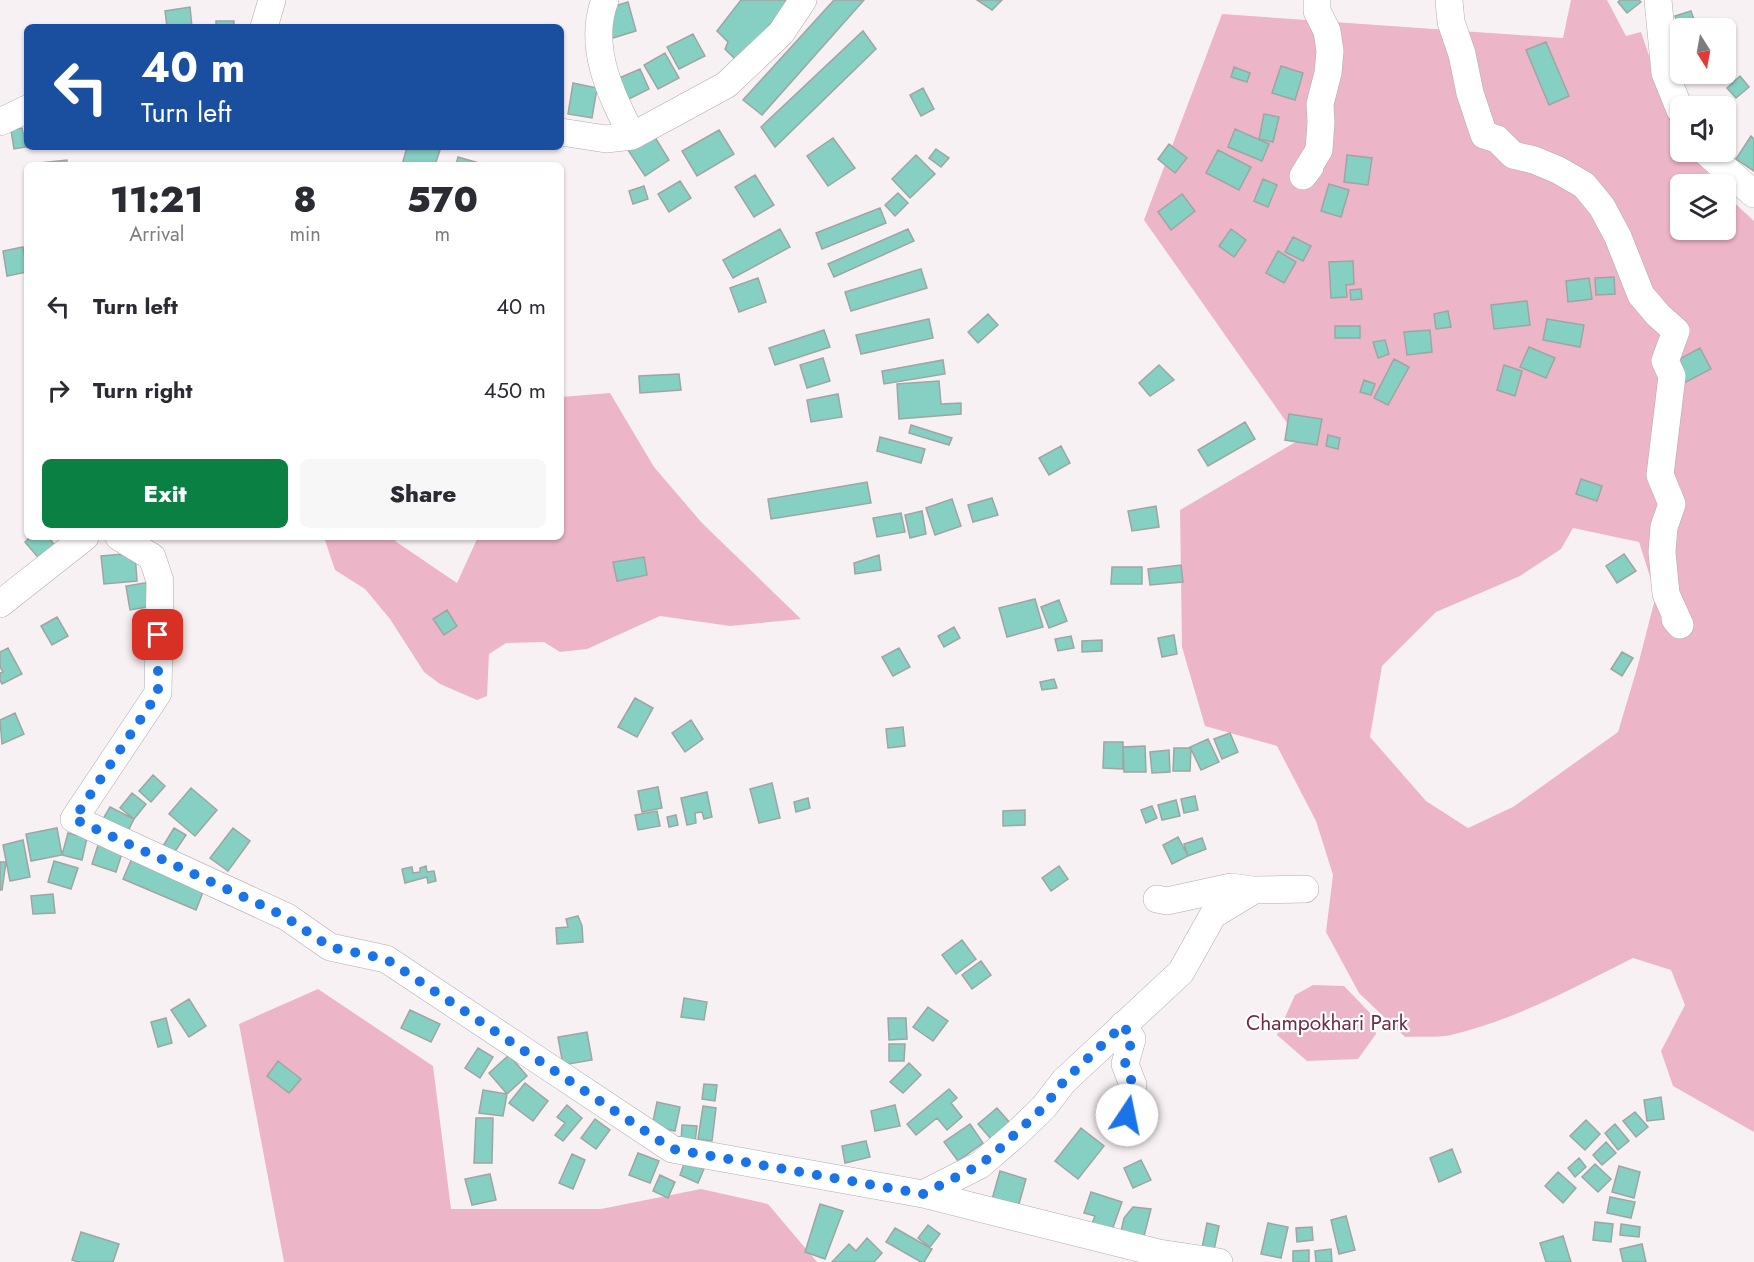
<!DOCTYPE html>
<style>
:root{--surface:#fff;--page:#f7f7f7;--text:#2b2b33;--muted:#7c7c81;--accent:#0b8043}
body{margin:0;font-family:Jost,sans-serif;background:var(--page);color:var(--text);height:100vh;display:flex;flex-direction:column;font-size:22px;white-space:nowrap}
*{box-sizing:border-box;margin:0}
p{font-size:20px;color:var(--muted)}
.icon{flex:none;width:33px;height:33px;fill:none;stroke:currentColor;stroke-width:2;stroke-linecap:round;stroke-linejoin:round}
.map{position:relative;flex:1;overflow:hidden}
.panel{position:absolute;left:24px;top:162px;width:540px;height:378px;display:flex;flex-direction:column;background:var(--surface);border-radius:9px;box-shadow:0 2px 4px #0004}
.panel>*{flex:none}
.top-card{position:absolute;left:24px;top:24px;width:540px;height:126px;border-radius:9px;box-shadow:0 2px 4px #0004;background:#1a4fa0;color:#fff;overflow:hidden}
.needle{width:39px;rotate:169deg}
.buttons{position:absolute;left:1670px;top:18px;display:grid;gap:12px}
.buttons a{display:grid;place-items:center;width:66px;height:66px;border-radius:9px;background:var(--surface);box-shadow:0 2px 4px #0004;font-size:30px}
.pin{position:absolute;display:grid;place-items:center;width:51px;height:51px;color:#fff;margin:-26px;border-radius:12px;box-shadow:0 3px 9px #0006}
.me{position:absolute;width:66px;margin:-33px;rotate:11deg;stroke-linejoin:round;filter:drop-shadow(0 0 4px #0008)}
.turn{display:flex;align-items:center;gap:21px;height:126px;padding:0 18px;font-size:27px}
.turn .icon{width:78px;height:78px;stroke-width:2.5}
.turn b{display:block;font-size:42px;line-height:51px}
.eta{display:flex;justify-content:space-evenly;align-items:center;height:102px;text-align:center}
.eta b{font-size:36px;font-weight:800;line-height:42px}
.action{display:flex;gap:12px;margin-top:auto;padding:12px 18px}
.action a{flex:1;height:69px;border-radius:9px;background:var(--accent);color:#fff;font-size:24px;font-weight:800;line-height:69px;text-align:center}
.action a+a{background:var(--page);color:var(--text)}
ul{padding:0;list-style:none}
li{display:flex;align-items:center;gap:18px;height:84px;padding:0 18px}
li div{flex:1}
li b{display:block;font-size:22px}
li em{font-style:normal}
.map>svg:first-child{display:block}
</style>
<div class="map">
<svg width="1754" height="1262" viewBox="0 0 1754 1262">
<rect width="100%" height="100%" fill="#f8f1f3"/>
<!-- green -->
<path fill="#ecb6c8" fill-rule="evenodd" d="M1571,0H1607L1626,36L1641,32L1674,130L1680,138V152H1691L1717,184H1680V230H1725V194L1754,221V1132L1673,1086L1661,1051L1685,1005L1671,970L1633,958C1575,987 1515,1020 1451,1035C1436,1038 1420,1036 1405,1037L1359,993L1326,932L1333,875L1316,821L1277,746L1205,726L1182,647L1180,510L1299,440L1144,220L1222,14L1563,38ZM1573,528L1639,542L1656,595L1638,665L1618,732L1513,807L1468,828L1426,801L1370,737L1382,666L1436,612L1520,576L1561,549Z
M610,393L654,467L702,523L801,619L730,626L660,616L587,649L560,652L544,642L506,643L489,654L487,696L477,700L440,684L424,672L390,619L365,589L335,570L324,537H396L395,541L457,583L478,537H561V397Z
M1313,985L1344,986L1372,1015L1376,1034L1358,1059L1307,1061L1277,1035L1295,995Z
M318,989L433,1066L451,1209H601L701,1189L768,1204L817,1262H284L239,1024Z"/>
<!-- building -->
<path fill="#86cfc3" stroke="#9ea5a3" stroke-width="1.5" d="M741,0H791L738,62L725,49L728,42L717,31Z
M834,0H864L762,115L743,100Z
M977,0H1002L992,10Z
M1620,0H1639L1641,2L1627,13L1618,2Z
M628,2L636,31L613,38L605,9Z
M190,7L192,27H167L165,11Z
M1691,11L1697,28H1680V30L1675,16Z
M216,21H234V27H216Z
M863,31L876,49L775,147L761,127Z
M693,34L705,56L679,69L667,47Z
M1546,42L1569,96L1549,105L1526,50Z
M665,53L679,78L658,89L644,65Z
M1281,66L1303,73L1295,100L1272,93Z
M1234,67L1250,73L1247,82L1231,77Z
M640,69L649,89L627,100L617,79Z
M1740,76L1749,87L1736,98L1727,88Z
M573,83L597,88L592,118L568,114Z
M923,88L934,109L921,116L910,95Z
M1264,114L1279,117L1273,142L1259,139Z
M22,128L26,147L14,149L11,130Z
M1235,129L1269,144L1262,161L1228,147Z
M719,130L734,154L697,176L682,151Z
M653,134L669,160L645,176L628,150Z
M1751,136L1754,139V171L1736,159Z
M833,138L855,168L828,186L807,156Z
M1169,144L1187,158L1175,173L1158,159Z
M407,147H429L440,150L435,165H402Z
M936,149L949,158L941,167L929,158Z
M1218,150L1251,167L1239,190L1206,173Z
M916,155L935,174L910,198L892,179Z
M1347,155L1372,158L1368,185L1344,182Z
M458,157L486,165H456Z
M67,160V165H40V163Z
M755,175L774,205L754,217L735,187Z
M1263,179L1277,185L1268,207L1254,201Z
M680,181L691,198L669,212L658,194Z
M1329,184L1349,190L1341,217L1321,211Z
M644,186L648,199L633,204L629,191Z
M898,193L908,203L895,216L885,205Z
M1182,194L1195,211L1171,230L1158,212Z
M880,208L886,223L822,249L816,233Z
M780,229L790,247L733,278L723,260Z
M908,229L914,241L834,277L828,264Z
M1231,229L1246,240L1234,257L1219,246Z
M1293,237L1311,246L1303,261L1285,252Z
M23,247L27,272L7,276L3,251Z
M1278,251L1296,262L1284,283L1266,273Z
M1353,261L1354,284L1346,285L1347,297L1331,298L1329,262Z
M921,269L927,288L851,311L845,292Z
M1614,277L1615,294L1596,295L1595,278Z
M758,278L766,302L739,312L730,288Z
M1589,278L1592,299L1568,302L1566,281Z
M1361,289L1362,299L1351,300L1350,290Z
M1527,301L1530,325L1494,329L1491,305Z
M1448,311L1451,327L1436,329L1434,314Z
M988,314L998,325L978,343L968,332Z
M929,319L933,338L861,354L856,335Z
M1547,319L1584,325L1580,347L1543,340Z
M1335,326H1360V338H1335Z
M824,330L830,347L775,365L769,348Z
M1430,330L1432,352L1407,355L1404,332Z
M1385,340L1389,354L1378,358L1373,342Z
M1529,347L1555,358L1546,378L1520,367Z
M1700,348L1711,369L1682,384L1672,363Z
M823,358L830,381L807,388L800,365Z
M1394,359L1409,367L1388,405L1374,398Z
M943,360L945,374L884,384L882,371Z
M1159,365L1174,380L1150,396L1139,383Z
M1504,365L1522,371L1515,396L1497,390Z
M679,374L681,390L640,393L639,376Z
M1364,380L1375,384L1371,395L1360,392Z
M939,381L941,404L961,403V414L899,419L897,384Z
M838,394L842,417L811,422L807,400Z
M1289,414L1322,419L1317,445L1285,440Z
M1245,422L1255,439L1208,466L1198,450Z
M911,425L952,438L949,445L909,433Z
M1328,435L1340,438L1338,449L1326,446Z
M880,437L925,449L921,463L877,451Z
M1061,446L1070,463L1049,475L1039,458Z
M1581,479L1602,486L1597,501L1576,494Z
M867,482L871,503L771,519L768,499Z
M992,498L998,515L973,522L968,505Z
M952,499L961,526L935,535L926,508Z
M1156,506L1159,527L1132,531L1128,511Z
M922,511L926,534L910,538L905,515Z
M901,513L905,532L877,537L873,518Z
M30,537H48L57,548L42,562L25,542Z
M135,553L137,581L104,584L101,556Z
M1624,554L1636,571L1617,583L1606,566Z
M879,555L881,570L855,574L854,563Z
M644,557L647,575L617,581L613,562Z
M1181,565L1183,582L1150,585L1148,569Z
M1112,567H1142V584H1111Z
M150,582L154,606L130,610L126,586Z
M1035,599L1043,627L1007,637L999,608Z
M1059,600L1067,621L1049,628L1041,607Z
M447,610L457,626L444,635L433,619Z
M57,617L68,636L52,645L41,626Z
M954,627L960,638L944,647L938,636Z
M1174,635L1177,654L1162,657L1158,638Z
M1071,636L1074,648L1058,651L1055,639Z
M1102,640V651L1082,652V641Z
M8,648L22,674L2,684L0,680V673L3,672L0,667V652Z
M899,648L910,667L893,676L882,657Z
M1622,652L1633,658L1622,676L1611,669Z
M1054,679L1057,688L1042,690L1040,682Z
M635,698L653,708L637,737L618,727Z
M15,713L24,734L2,744L0,720Z
M691,720L703,739L685,752L672,733Z
M903,727L905,746L888,748L886,729Z
M1230,733L1238,752L1222,759L1214,739Z
M1208,739L1219,762L1201,770L1190,747Z
M1104,742H1123V769L1103,768Z
M1145,746L1146,772H1124L1123,747Z
M1174,748H1191L1190,771H1173Z
M1169,750L1170,772L1152,773L1150,752Z
M153,775L165,786L151,802L139,791Z
M772,783L780,818L759,823L750,789Z
M658,787L662,808L642,812L638,791Z
M191,788L217,810L195,836L169,814Z
M707,792L712,817L704,819L702,812L695,813L696,823L687,825L681,798Z
M132,793L146,804L134,819L120,808Z
M1195,796L1198,810L1184,813L1181,799Z
M808,798L810,808L796,812L794,802Z
M1176,800L1180,816L1162,820L1158,805Z
M1152,806L1157,818L1146,823L1141,810Z
M110,807L134,819L128,831L103,819Z
M1025,810V825L1003,826V811Z
M657,811L660,826L638,830L635,815Z
M676,815L678,825L669,827L667,817Z
M57,828L62,855L31,861L26,834Z
M174,828L186,835L174,853L163,846Z
M233,828L250,841L228,871L210,858Z
M68,833L87,838L82,860L62,855Z
M1178,837L1188,856L1172,864L1163,845Z
M1202,838L1206,849L1188,856L1184,844Z
M100,839L124,847L116,872L92,864Z
M23,840L30,877L10,881L3,845Z
M133,856L205,887L196,910L123,879Z
M54,861L78,868L71,889L48,882Z
M0,862H6L2,890H0Z
M426,866L427,872L434,871L436,881L428,883L427,877L405,883L402,869L412,867L413,873L420,872V868Z
M1059,866L1068,879L1051,891L1042,878Z
M53,894L55,913L33,914L31,896Z
M578,916L582,926L583,942L557,944L556,928L568,927L566,919Z
M962,940L976,959L956,974L942,955Z
M981,961L991,975L972,989L962,975Z
M684,998L707,1002L704,1020L681,1017Z
M189,999L206,1026L189,1037L171,1010Z
M928,1007L948,1021L933,1041L913,1027Z
M410,1010L440,1024L431,1042L401,1028Z
M166,1018L172,1043L158,1047L151,1022Z
M888,1018H906L907,1039L889,1040Z
M587,1032L592,1060L563,1065L558,1037Z
M889,1044H905L904,1061H889Z
M478,1048L493,1057L480,1078L465,1068Z
M509,1055L527,1076L507,1094L489,1073Z
M278,1061L301,1079L289,1093L267,1076Z
M909,1063L921,1075L903,1093L890,1082Z
M525,1083L548,1101L533,1121L509,1103Z
M704,1084L717,1085L715,1101L702,1099Z
M949,1089L957,1098L951,1103L962,1117L947,1130L937,1118L916,1135L907,1124Z
M483,1090L507,1094L503,1116L479,1113Z
M1661,1097L1664,1119L1647,1121L1644,1100Z
M657,1102L680,1107L675,1131L652,1126Z
M567,1105L582,1118L563,1141L555,1135L565,1123L557,1117Z
M895,1105L900,1126L875,1131L871,1111Z
M703,1106L716,1108L712,1141L698,1139Z
M997,1108L1010,1123L991,1139L978,1124Z
M1635,1112L1648,1127L1636,1137L1623,1121Z
M476,1118H493L492,1163H474Z
M595,1119L610,1130L596,1149L581,1138Z
M1586,1120L1600,1134L1585,1150L1570,1136Z
M970,1124L983,1143L958,1161L944,1142Z
M1615,1124L1629,1141L1618,1150L1605,1133Z
M682,1125L697,1126L695,1143L681,1142Z
M1081,1128L1104,1146L1078,1179L1055,1161Z
M866,1141L870,1157L845,1163L842,1146Z
M1606,1142L1616,1153L1602,1165L1593,1155Z
M1452,1149L1461,1172L1439,1182L1430,1158Z
M638,1153L659,1161L650,1183L629,1175Z
M572,1154L585,1160L573,1189L559,1183Z
M1579,1158L1586,1167L1575,1177L1568,1168Z
M1141,1160L1151,1180L1133,1188L1124,1168Z
M685,1161L704,1169L698,1183L680,1175Z
M1595,1164L1611,1179L1598,1192L1582,1177Z
M1619,1166L1640,1172L1634,1198L1612,1192Z
M1000,1171L1026,1179L1017,1211L991,1203Z
M1558,1172L1576,1188L1563,1203L1545,1186Z
M490,1174L496,1200L472,1205L465,1179Z
M660,1175L675,1182L668,1198L653,1191Z
M1091,1192L1122,1202L1111,1233L1091,1226L1095,1216L1084,1213Z
M1610,1197L1635,1202L1631,1218L1607,1213Z
M820,1204L843,1211L825,1259L805,1252Z
M1133,1207L1151,1209L1143,1240L1120,1236L1124,1218Z
M1346,1216L1355,1250L1339,1254L1331,1220Z
M1595,1222L1613,1224L1611,1242L1593,1240Z
M1207,1223L1219,1226L1213,1255L1201,1253Z
M1268,1223L1288,1227L1281,1258L1261,1254Z
M1621,1224L1640,1227L1639,1237L1620,1235Z
M928,1225L940,1234L930,1247L918,1238Z
M1312,1227L1313,1240L1297,1242L1296,1228Z
M895,1228L932,1249L924,1262H921L886,1242Z
M81,1232L119,1244L113,1262H78L72,1260Z
M1563,1236L1571,1262H1546L1540,1243Z
M867,1238L882,1253L874,1262H832L849,1244L856,1251Z
M1642,1244L1646,1262H1623L1620,1249Z
M1331,1249L1332,1262H1316L1315,1251Z
M1309,1250V1262H1293V1251Z"/>
<g fill="none" stroke-linecap="round" stroke-linejoin="round">
<!-- minor casing -->
<g stroke="#b2abad" stroke-width="28">
<path id="minor" d="M605,0C587,47 611,94 632,136
M1449,0L1451,22L1462,54L1470,93L1484,135L1497,139L1513,155L1534,160L1558,170L1584,185L1602,207L1618,237L1641,295L1658,315L1676,331L1665,361L1672,376L1660,475L1672,504L1664,527L1662,552L1666,594L1680,625L1675,619
M1658,0L1665,73L1680,110
M264,27L272,0
M0,122L27,109
M561,132L606,139L632,136L726,85L781,33L803,0
M1706,152L1754,194
M1310,167L1303,176L1319,150L1321,122L1320,104L1328,73L1330,51L1327,31L1317,11V0
M119,537L152,557L160,581L158,693L74,819L287,917L330,947L386,959L672,1149L923,1194L1159,1253L1219,1262
M0,604L85,537
M1157,899L1167,901L1231,887L1253,890
M1123,1025L1132,1039L1125,1064L1133,1085L1127,1115
M923,1194L980,1165L1016,1134L1044,1107L1064,1081L1181,972L1213,915L1254,890L1305,889"/>
</g>
<!-- minor -->
<use href="#minor" stroke="#fff" stroke-width="27"/>
</g>
<g fill="none" stroke-linecap="round" stroke-linejoin="round">
<!-- route -->
<path stroke="#1a73e8" stroke-width="10" stroke-dasharray="0 18" d="M158,635V693L74,819L270,909L287,918L330,947L386,959L672,1149L923,1194L980,1165L996,1152L1044,1107L1064,1081L1123,1025L1132,1039L1125,1064L1133,1085L1127,1115"/>
</g>
<g text-anchor="middle" stroke-width="4.5" stroke-linejoin="round" paint-order="stroke">
<!-- park labels -->
<g font-size="21" fill="#712a47" stroke="#fff">
<text x="1327" y="1030">Champokhari Park</text>
</g>
</g>
</svg>
<div class="buttons">
<a><svg class="needle" viewBox="-14 -14 28 28"><path d="M0-13l5 13h-10z" fill="#e53935"/><path d="M0 13l5-13h-10z" fill="#7c7c81"/></svg></a>
<a><svg class="icon" aria-label="sound" viewBox="0 0 24 24"><path d="M4 9h4l5-4v14l-5-4H4zM17 9q2 3 0 6"/></svg></a>
<a><svg class="icon" aria-label="layers" viewBox="0 0 24 24"><path d="M12 4l9 5-9 5-9-5zM3 14l9 5 9-5"/></svg></a>
</div>
<div class="pin" style="left:158px;top:635px;background:#d93025"><svg class="icon" aria-label="arrive" viewBox="0 0 24 24"><path d="M6 21V4h12l-3 4 3 4H6"/></svg></div>
<svg class="me" style="left:1127px;top:1115px" viewBox="-20 -20 40 40"><circle r="19" fill="#fff"/><path d="M0-13L10 11 0 6-10 11z" fill="#1a73e8"/></svg>
<div class="top-card">
<div class="turn"><svg class="icon" aria-label="left" viewBox="0 0 24 24"><path d="M17 20v-9H6M10 6l-5 5 5 5"/></svg><div><b>40 m</b>Turn left</div></div>
</div>
<section class="panel">
<div class="eta">
<div><b>11:21</b><p>Arrival</p></div>
<div><b>8</b><p>min</p></div>
<div><b>570</b><p>m</p></div>
</div>
<ul>
<li><svg class="icon" aria-label="left" viewBox="0 0 24 24"><path d="M17 20v-9H6M10 6l-5 5 5 5"/></svg><div><b>Turn left</b></div><em>40 m</em></li>
<li><svg class="icon" aria-label="right" viewBox="0 0 24 24"><path d="M7 20v-9h11M14 6l5 5-5 5"/></svg><div><b>Turn right</b></div><em>450 m</em></li>
</ul>
<div class="action"><a>Exit</a><a>Share</a></div>
</section>
</div>
